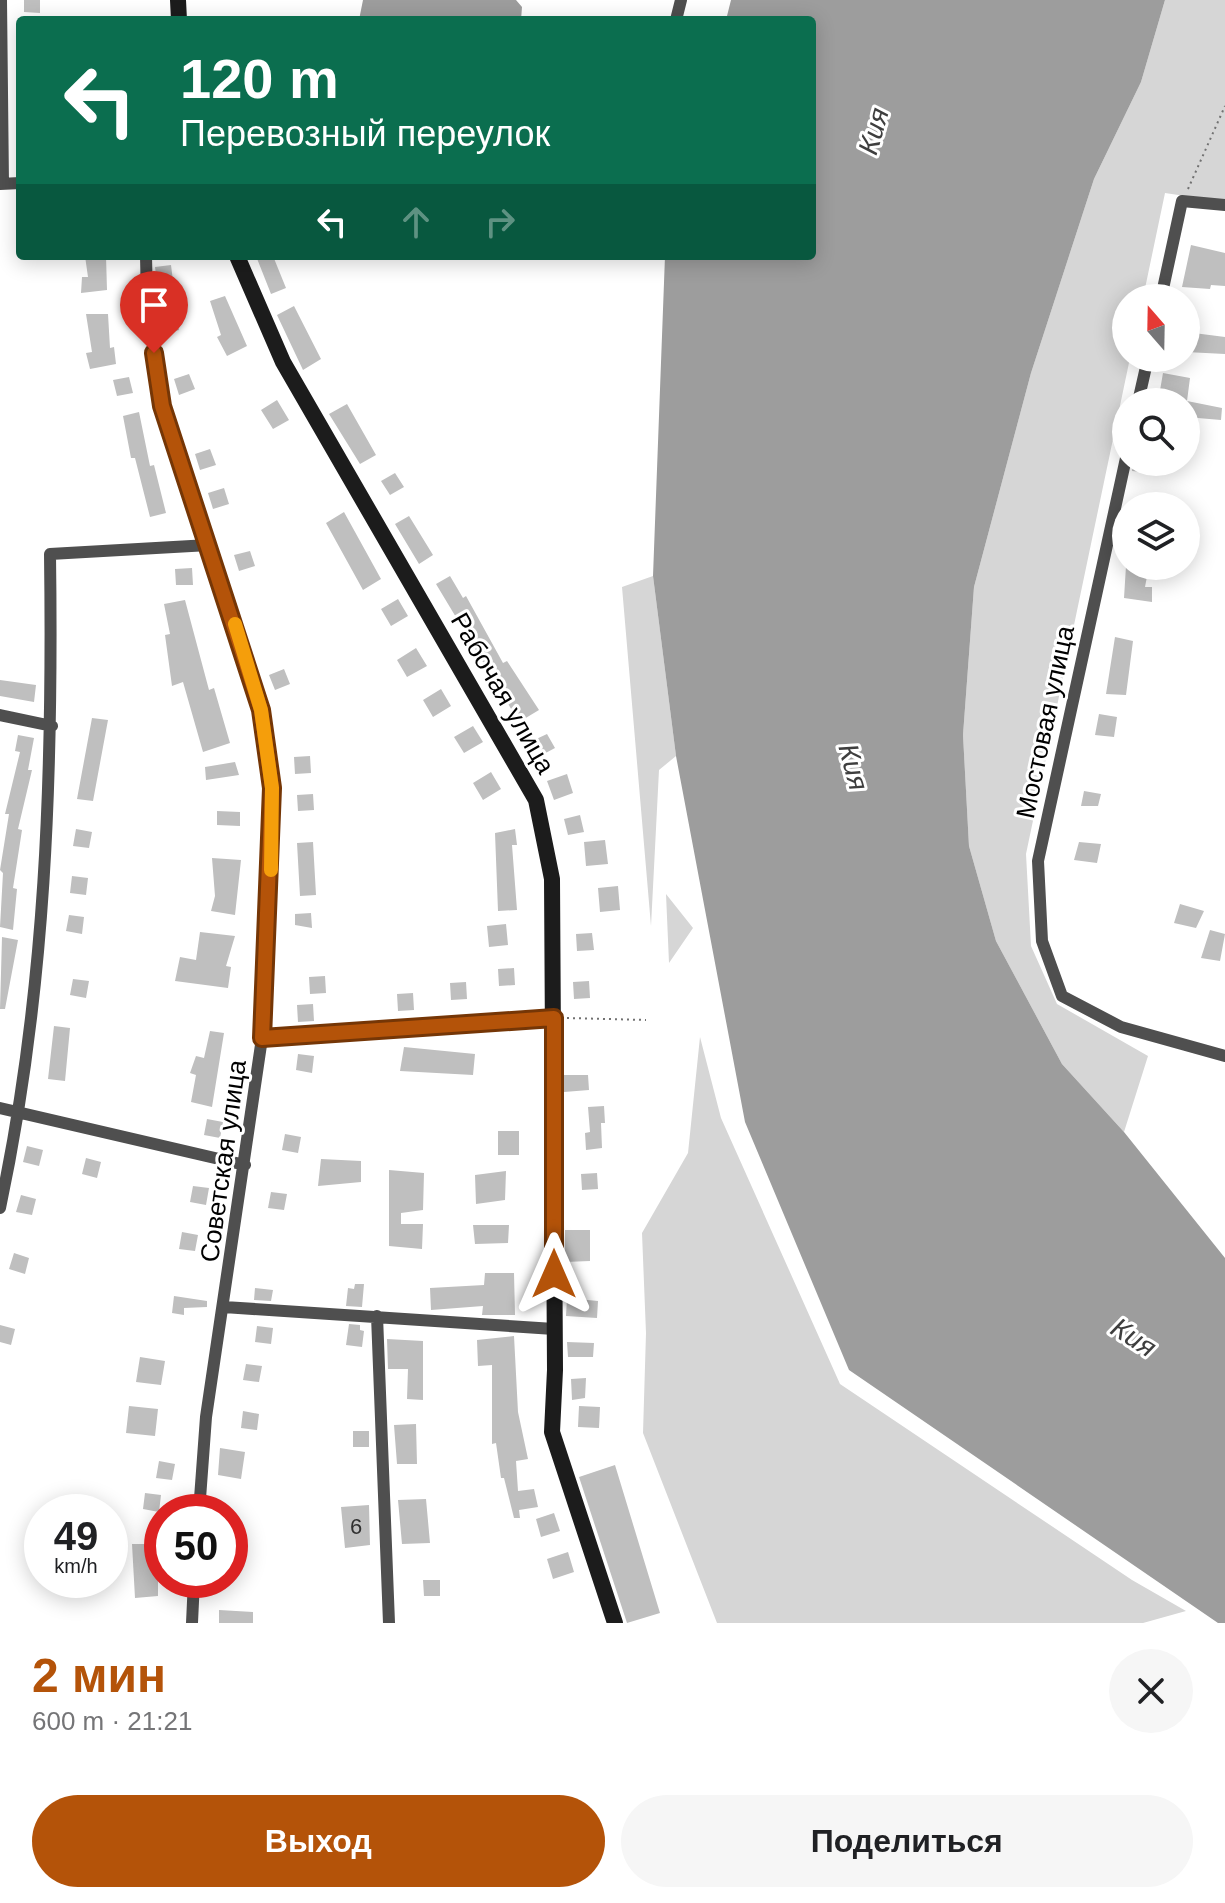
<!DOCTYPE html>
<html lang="ru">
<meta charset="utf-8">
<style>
:root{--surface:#fff;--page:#f6f6f6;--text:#202124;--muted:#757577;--accent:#b45309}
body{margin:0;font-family:Helvetica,sans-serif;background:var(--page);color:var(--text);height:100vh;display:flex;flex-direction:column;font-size:30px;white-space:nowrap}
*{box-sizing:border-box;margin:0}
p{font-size:26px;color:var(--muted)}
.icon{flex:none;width:44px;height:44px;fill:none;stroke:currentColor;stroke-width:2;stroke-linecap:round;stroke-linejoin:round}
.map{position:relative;height:1623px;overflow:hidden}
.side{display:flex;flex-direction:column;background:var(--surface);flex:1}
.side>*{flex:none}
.guide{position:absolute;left:16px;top:16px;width:800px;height:244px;border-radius:8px;box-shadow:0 4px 20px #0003;background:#0b6e4f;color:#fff;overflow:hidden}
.needle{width:52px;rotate:340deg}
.controls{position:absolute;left:1112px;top:284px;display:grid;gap:16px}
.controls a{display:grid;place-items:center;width:88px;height:88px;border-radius:50%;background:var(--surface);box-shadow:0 4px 20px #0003;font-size:40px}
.speed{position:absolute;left:24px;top:1494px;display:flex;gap:16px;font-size:40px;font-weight:700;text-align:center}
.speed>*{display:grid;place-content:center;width:104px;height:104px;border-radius:50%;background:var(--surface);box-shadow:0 4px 20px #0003;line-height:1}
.speed small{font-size:20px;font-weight:400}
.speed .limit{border:12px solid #d22;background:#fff;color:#111}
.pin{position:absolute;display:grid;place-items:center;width:68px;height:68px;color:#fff;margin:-82px -34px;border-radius:50% 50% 50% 0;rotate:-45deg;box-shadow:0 0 8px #0007}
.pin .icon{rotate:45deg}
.me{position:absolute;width:88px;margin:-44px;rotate:0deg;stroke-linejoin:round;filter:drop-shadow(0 0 6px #0008)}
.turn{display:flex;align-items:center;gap:28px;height:168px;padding:0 32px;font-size:36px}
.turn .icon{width:104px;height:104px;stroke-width:2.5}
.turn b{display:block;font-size:56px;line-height:68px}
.lanes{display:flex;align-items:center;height:76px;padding:0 32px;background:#0003;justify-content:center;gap:40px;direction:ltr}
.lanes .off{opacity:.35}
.round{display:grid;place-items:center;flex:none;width:84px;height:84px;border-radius:42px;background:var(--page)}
.overview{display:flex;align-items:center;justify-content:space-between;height:136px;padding:0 32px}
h1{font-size:48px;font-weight:600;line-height:60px;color:var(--accent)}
.action{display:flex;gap:16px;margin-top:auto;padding:16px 32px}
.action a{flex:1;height:92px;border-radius:48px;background:var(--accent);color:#fff;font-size:32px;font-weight:600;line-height:92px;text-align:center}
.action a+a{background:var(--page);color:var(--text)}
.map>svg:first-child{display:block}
</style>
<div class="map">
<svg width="1225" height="1623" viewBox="0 0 1225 1623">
<rect width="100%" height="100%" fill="#fff"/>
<!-- green -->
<path fill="#d6d6d6" d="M1165,0H1225V202L1165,193L1143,298H1126V358H1130L1026,854L1031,946L1057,1004L1148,1056L1124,1132L1062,1064L996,941L969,846L963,735L974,587L1031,373L1094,179L1141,82Z
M653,576L676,756L659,770L651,926L622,587Z
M666,894L693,928L669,963Z
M700,1037L721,1118L840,1384L1132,1580L1186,1611L1143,1623H717L643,1433L646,1333L642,1233L688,1153Z"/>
<!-- water -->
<path fill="#9d9d9d" d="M363,0H516L522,7L521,20H359Z
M731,0H1165L1141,82L1094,179L1031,373L974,587L963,735L969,846L996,941L1062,1064L1124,1132L1225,1258V1623H1218L849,1370L745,1122L676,756L653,576L665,256H812V20H726Z"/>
<!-- building -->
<path fill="#bfbfbf" d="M24,0H40V13L24,12Z
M1191,245L1225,253V286L1211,285L1210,289L1182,287Z
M85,256H106L107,290L81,293L82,277H88Z
M256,256H273L286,288L271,294Z
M171,265L173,281L157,284L155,267Z
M225,296L247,346L227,356L217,337L221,335L210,301Z
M294,306L321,359L303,370L277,315Z
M86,314H108L110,348L114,347L116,364L90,369L86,353L92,352Z
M174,314L179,330L163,334L159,318Z
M1186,332L1225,337V354L1186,352Z
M1163,373L1190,378L1187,401L1222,408L1221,420L1186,417V402H1158Z
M189,374L195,389L179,395L174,379Z
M129,377L133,393L117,396L113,380Z
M277,400L289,420L273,429L261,410Z
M347,404L376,455L360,464L329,414Z
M139,412L150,466L154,465L166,513L150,517L135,458H131L123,416Z
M210,449L216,465L200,470L195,454Z
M1134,462H1160L1168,464L1164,474L1132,471Z
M395,473L404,487L390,495L381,481Z
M224,488L229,504L213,509L208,493Z
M344,512L381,579L363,590L326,523Z
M409,516L433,555L419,564L395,524Z
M250,551L255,566L239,571L234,555Z
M1126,566H1149L1145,587H1152V602L1124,598Z
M192,568L193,585H176L175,569Z
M450,576L463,598L466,596L503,663L507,661L539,710L519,722L436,584Z
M398,599L408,616L391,626L381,609Z
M185,600L209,690L214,688L230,743L203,752L183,682L172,686L165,635L170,634L164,604Z
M1115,637L1133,641L1126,695L1106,694Z
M416,648L427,666L407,677L397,660Z
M284,669L290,684L275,690L269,675Z
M0,680L36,685L34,702L0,696Z
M441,689L451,706L433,717L423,700Z
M1099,714L1117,717L1114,737L1095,735Z
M92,718L108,720L93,801L77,799Z
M473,726L483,742L464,753L454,737Z
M547,734L555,748L540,756L532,741Z
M18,735L34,738L28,770H32L18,829L22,830L13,888L17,889L13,930L0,927L3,873L0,870L9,814H5L20,752L15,751Z
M310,756L311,773L295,774L294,757Z
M235,762L239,775L206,780L205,767Z
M491,772L501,789L483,800L473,783Z
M567,774L573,793L554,800L547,781Z
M1084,791L1101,794L1098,806H1081Z
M313,794L314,810L298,811L297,795Z
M217,811L240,812V826L217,825Z
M580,815L584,832L568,835L564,819Z
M76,829L92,832L89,848L73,846Z
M515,829L517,845H512L517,910L498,911L495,833Z
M605,840L608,864L586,866L584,842Z
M313,842L316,895L300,896L297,843Z
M1079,842L1101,844L1097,863L1074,860Z
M212,858L241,860L235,915L211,911L215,896Z
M72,876L88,878L86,895L70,893Z
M618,886L620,910L600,912L598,888Z
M1180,904L1204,911L1196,928L1174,923Z
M311,913L312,928L295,925V914Z
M69,915L84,917L82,934L66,931Z
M506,924L508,945L489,947L487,926Z
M1210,930L1225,934L1220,961L1201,958Z
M200,932L235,936L226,966L231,967L228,988L175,981L180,957L196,960Z
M592,933L594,950L577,951L576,934Z
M2,937L18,940L5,1009H0Z
M514,968L515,985L499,986L498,969Z
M325,976L326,993L310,994L309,977Z
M73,979L89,981L86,998L70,995Z
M589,981L590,998L574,999L573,982Z
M466,982L467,999L451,1000L450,983Z
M413,993L414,1010L398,1011L397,994Z
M313,1004L314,1021L298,1022L297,1005Z
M54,1026L70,1028L65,1081L48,1079Z
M210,1031L224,1033L212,1107L191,1102L196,1075L190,1073L196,1056L204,1058Z
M404,1047L475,1054L473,1075L400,1071Z
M298,1054L314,1056L312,1073L296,1070Z
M564,1075H588L589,1090L564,1092Z
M604,1106L605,1123H601L602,1148L586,1150L585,1133L590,1132L588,1107Z
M207,1119L223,1122L220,1138L204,1135Z
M498,1131H519V1155H498Z
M285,1134L301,1137L298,1153L282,1150Z
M27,1146L43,1150L39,1166L23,1162Z
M86,1158L101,1162L97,1178L82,1174Z
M321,1159L361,1161V1182L318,1186Z
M389,1170L424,1173L423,1210L401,1213V1224H423L422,1249L389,1246Z
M506,1171L505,1200L476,1204L475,1175Z
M597,1173L598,1189L582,1190L581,1174Z
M193,1186L209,1188L206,1205L190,1202Z
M271,1192L287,1194L284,1210L268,1208Z
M21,1195L36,1199L32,1215L16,1212Z
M473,1225H509L508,1243L475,1244Z
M565,1230H590V1261L565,1262Z
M182,1232L198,1235L195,1251L179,1249Z
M14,1253L29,1258L25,1274L9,1269Z
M485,1273H514L515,1315H482L483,1306L431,1310L430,1288L484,1285Z
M355,1284H364L362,1307L346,1306L348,1288L354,1289Z
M255,1288L273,1290L271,1301L254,1300Z
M174,1296L207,1301V1307L184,1308V1315L172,1313Z
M567,1298L598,1301L597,1318L566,1316Z
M349,1324L360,1325V1330L364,1331L362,1347L346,1345Z
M0,1325L15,1329L11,1345L0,1342Z
M257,1326L273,1328L271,1344L255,1342Z
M514,1336L518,1412L528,1459L516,1461L518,1491L534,1489L538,1507L519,1510L520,1518H514L504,1478H501L496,1443L492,1444V1365L478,1366L477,1340Z
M387,1339L423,1341V1400L407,1399L408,1369H388Z
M567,1342L594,1343L593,1357H568Z
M140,1357L165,1361L161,1385L136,1382Z
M246,1364L262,1366L259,1382L243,1380Z
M586,1378L585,1398L572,1400L571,1379Z
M129,1406L158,1409L155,1436L126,1433Z
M579,1406L600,1407L599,1428L578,1427Z
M243,1411L259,1414L257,1430L241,1428Z
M416,1424L417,1464H397L394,1425Z
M353,1431H369V1447H353Z
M220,1448L245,1452L241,1479L218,1475Z
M159,1461L175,1464L172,1480L156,1478Z
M615,1465L660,1613L627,1623L579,1477Z
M145,1493L161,1495L159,1512L143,1509Z
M426,1499L430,1543L402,1544L398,1500Z
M369,1505L370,1545L345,1548L341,1507Z
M554,1513L560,1531L541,1537L536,1519Z
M230,1524L241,1526L237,1560L230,1559Z
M132,1544H158V1596L135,1598Z
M568,1552L574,1572L553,1579L547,1559Z
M423,1580H440V1596H424Z
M219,1610L253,1612V1623H219Z"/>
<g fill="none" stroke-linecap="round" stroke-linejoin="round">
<!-- path -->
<path stroke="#717171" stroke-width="2" stroke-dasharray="2 4" stroke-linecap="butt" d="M1188,189L1225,106
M567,1018L646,1020"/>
<!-- street -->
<path stroke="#4f4f4f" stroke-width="12" d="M1,0L3,184
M676,20L681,0
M0,184L20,183
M146,256L147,300L162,406L261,710L272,788L262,1038L206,1417L199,1512
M1161,298L1182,201L1225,205
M1138,402L1148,358
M1126,458L1038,861L1042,941L1062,996L1121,1027L1225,1056
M0,715L52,726
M262,1038L554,1018
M0,1108L245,1165
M0,1208C46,992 53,774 50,554L209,545
M224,1307L554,1329
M377,1316L389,1623
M192,1623L194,1580"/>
<!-- secondary -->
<path stroke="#1c1c1c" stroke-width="16" d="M178,0L179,20
M237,256L283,362L536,800L552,879L555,1370L552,1432L615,1623"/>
</g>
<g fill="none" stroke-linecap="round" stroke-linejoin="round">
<!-- route casing -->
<g stroke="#753606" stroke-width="20">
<path id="route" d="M154,353L162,406L261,710L272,788L262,1038L554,1018V1274"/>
</g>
<!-- route -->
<use href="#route" stroke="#b45309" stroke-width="14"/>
<!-- slow -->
<path stroke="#f59e0b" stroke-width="14" d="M235,624L261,710L272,788L271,870"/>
</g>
<g text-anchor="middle" stroke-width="6" stroke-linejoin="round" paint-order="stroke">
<!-- number labels -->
<g font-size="22" fill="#303030">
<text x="356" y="1534">6</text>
</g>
<!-- street labels -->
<g font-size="26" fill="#000" stroke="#fff">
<text transform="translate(503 693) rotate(60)" y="9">Рабочая улица</text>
<text transform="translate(1045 722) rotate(-78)" y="9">Мостовая улица</text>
<text transform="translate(223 1161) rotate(-82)" y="9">Советская улица</text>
</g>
<!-- water labels -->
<g font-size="28" font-style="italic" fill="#3e3e3e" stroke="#fff">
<text transform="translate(873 131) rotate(-74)" y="10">Кия</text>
<text transform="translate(854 767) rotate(75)" y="10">Кия</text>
<text transform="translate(1134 1337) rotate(33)" y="10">Кия</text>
</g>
</g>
</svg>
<div class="controls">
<a><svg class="needle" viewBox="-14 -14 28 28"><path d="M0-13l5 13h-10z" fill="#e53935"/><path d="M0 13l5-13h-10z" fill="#757577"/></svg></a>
<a><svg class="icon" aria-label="search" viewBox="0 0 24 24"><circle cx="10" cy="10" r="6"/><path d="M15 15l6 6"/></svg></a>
<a><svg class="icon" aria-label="layers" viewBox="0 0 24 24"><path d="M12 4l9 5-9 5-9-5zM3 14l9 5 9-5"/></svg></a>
</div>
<div class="speed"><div>49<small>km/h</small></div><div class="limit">50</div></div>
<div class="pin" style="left:154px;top:353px;background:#d93025"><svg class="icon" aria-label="arrive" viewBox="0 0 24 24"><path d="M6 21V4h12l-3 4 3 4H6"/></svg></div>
<svg class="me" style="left:554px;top:1274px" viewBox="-20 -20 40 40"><path d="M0-17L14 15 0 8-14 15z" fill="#b45309" stroke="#fff" stroke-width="4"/></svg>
<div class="guide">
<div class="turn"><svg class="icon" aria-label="left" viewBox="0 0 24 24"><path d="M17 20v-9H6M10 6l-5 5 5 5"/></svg><div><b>120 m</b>Перевозный переулок</div></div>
<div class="lanes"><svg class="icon" aria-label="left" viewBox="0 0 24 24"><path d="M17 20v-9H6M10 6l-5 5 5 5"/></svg><svg class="icon off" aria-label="ahead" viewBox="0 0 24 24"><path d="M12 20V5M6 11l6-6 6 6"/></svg><svg class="icon off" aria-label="right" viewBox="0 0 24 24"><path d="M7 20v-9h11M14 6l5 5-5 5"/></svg></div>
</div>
</div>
<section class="side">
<div class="overview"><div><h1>2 мин</h1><p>600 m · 21:21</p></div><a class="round"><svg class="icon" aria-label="close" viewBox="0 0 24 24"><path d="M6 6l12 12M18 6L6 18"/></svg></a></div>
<div class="action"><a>Выход</a><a>Поделиться</a></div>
</section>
